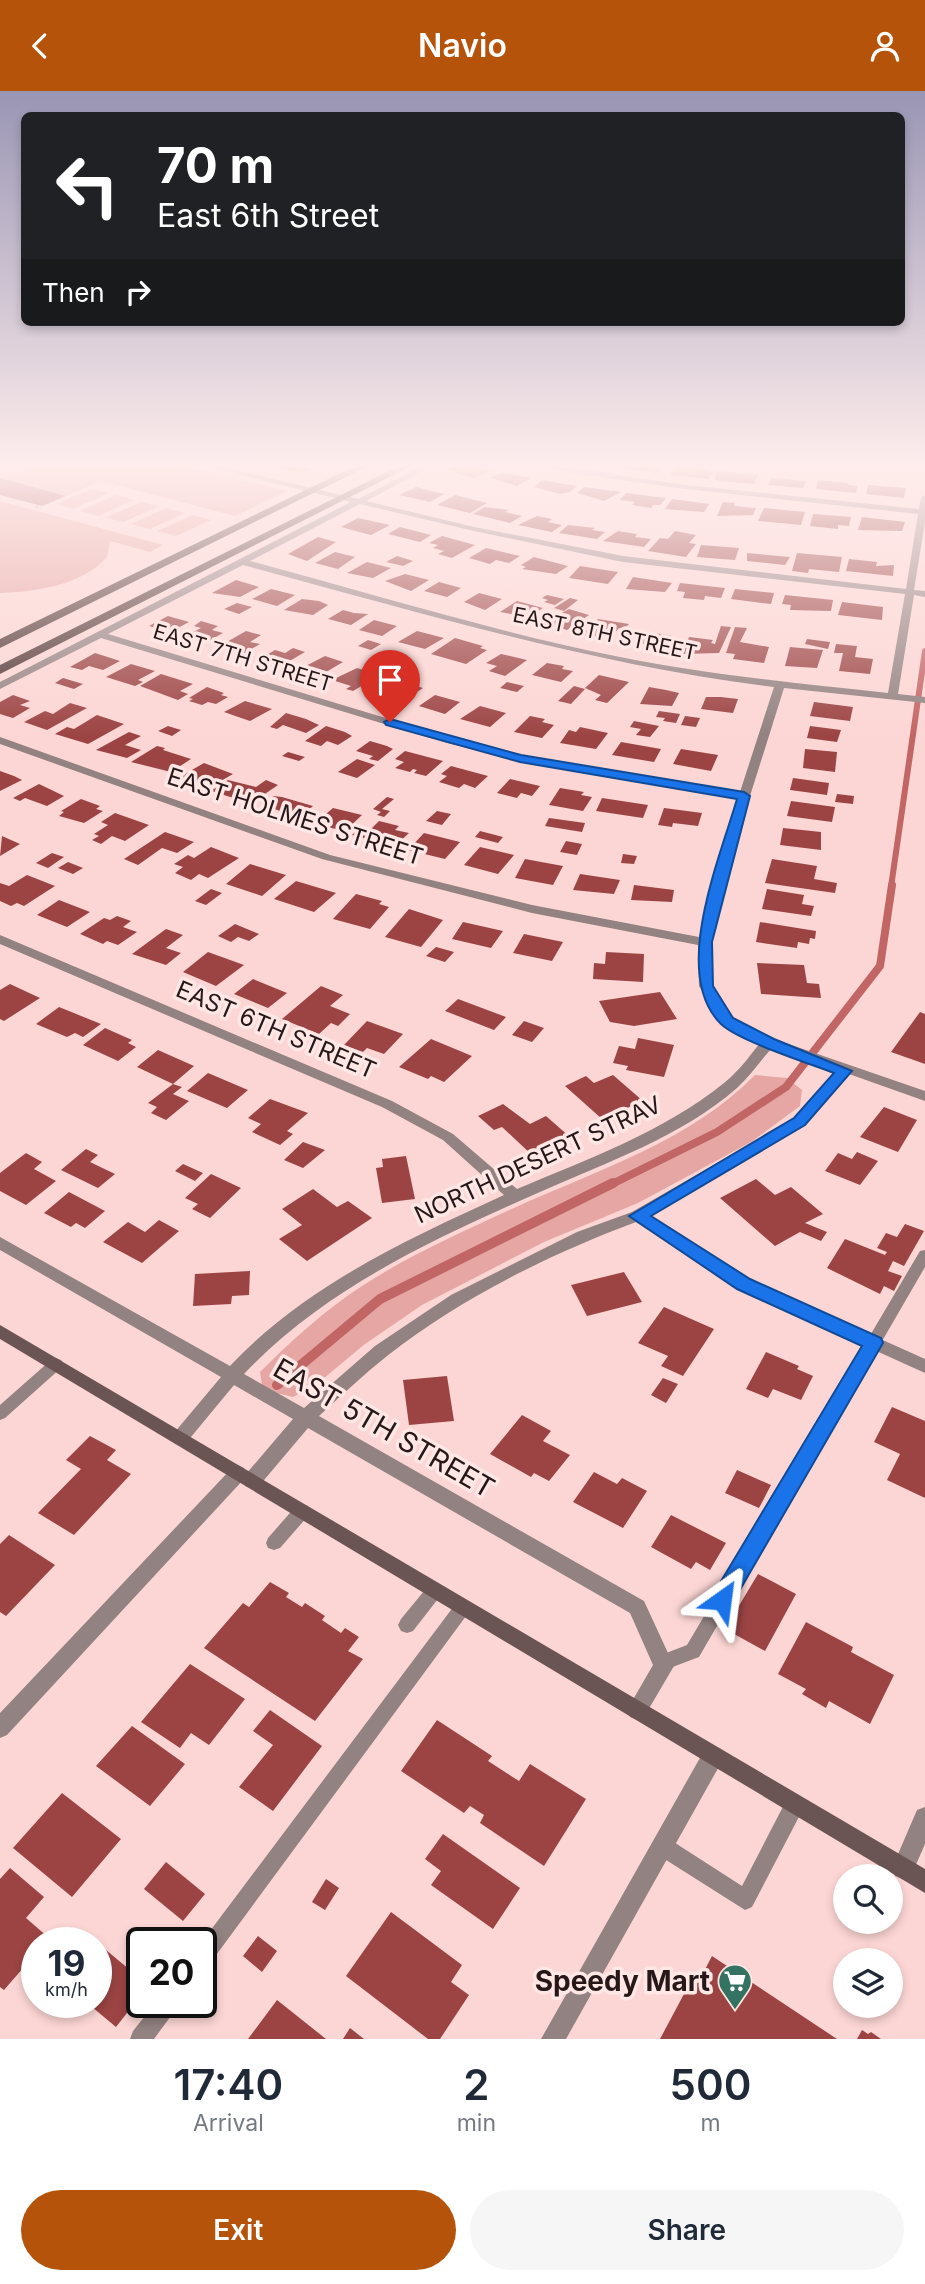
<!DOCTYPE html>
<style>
:root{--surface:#fff;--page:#f6f6f7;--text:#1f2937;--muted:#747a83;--accent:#b45309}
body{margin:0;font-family:Inter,sans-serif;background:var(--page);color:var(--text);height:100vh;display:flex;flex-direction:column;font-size:26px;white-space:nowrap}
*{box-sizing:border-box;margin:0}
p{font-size:23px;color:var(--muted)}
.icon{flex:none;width:38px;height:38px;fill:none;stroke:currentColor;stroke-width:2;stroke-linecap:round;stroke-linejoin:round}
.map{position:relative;height:1948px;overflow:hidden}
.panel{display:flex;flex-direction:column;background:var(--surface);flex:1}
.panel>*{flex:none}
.guide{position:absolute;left:21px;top:21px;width:884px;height:214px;border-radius:10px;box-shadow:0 4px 10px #0003;background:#202124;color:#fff;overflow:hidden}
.controls{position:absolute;left:833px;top:1773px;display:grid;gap:14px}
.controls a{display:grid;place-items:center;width:70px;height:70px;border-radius:50%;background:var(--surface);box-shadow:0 4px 10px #0003;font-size:35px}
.speed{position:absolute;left:21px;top:1836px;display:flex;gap:14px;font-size:35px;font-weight:700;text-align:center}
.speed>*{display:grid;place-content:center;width:91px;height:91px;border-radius:50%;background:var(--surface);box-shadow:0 4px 10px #0003;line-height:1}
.speed small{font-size:18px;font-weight:400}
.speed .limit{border:4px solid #111;border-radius:10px;background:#fff;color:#111}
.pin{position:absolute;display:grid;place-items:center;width:60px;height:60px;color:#fff;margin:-72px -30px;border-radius:50% 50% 50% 0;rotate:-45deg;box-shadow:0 0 7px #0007}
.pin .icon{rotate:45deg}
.me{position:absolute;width:77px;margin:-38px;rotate:31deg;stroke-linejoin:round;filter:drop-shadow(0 0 5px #0008)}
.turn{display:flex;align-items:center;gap:24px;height:147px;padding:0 21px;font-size:32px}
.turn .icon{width:91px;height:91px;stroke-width:2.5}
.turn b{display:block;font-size:49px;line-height:60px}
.then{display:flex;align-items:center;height:66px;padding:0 21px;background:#0003;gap:14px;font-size:26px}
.eta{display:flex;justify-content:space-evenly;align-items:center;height:119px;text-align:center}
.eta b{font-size:42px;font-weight:600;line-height:49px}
.cta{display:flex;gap:14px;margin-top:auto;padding:14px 21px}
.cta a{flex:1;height:80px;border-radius:42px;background:var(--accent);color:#fff;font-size:28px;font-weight:600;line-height:80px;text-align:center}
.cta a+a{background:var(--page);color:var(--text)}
header{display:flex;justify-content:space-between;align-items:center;height:91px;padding:0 21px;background:var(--accent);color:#fff;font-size:32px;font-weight:600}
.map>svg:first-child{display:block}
</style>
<header><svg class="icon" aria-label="back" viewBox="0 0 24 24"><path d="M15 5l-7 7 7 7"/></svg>Navio<svg class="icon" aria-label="person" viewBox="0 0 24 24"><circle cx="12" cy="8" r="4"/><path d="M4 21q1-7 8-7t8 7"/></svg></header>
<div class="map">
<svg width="925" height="1948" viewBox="0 0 925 1948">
<rect width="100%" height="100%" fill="#fcd6d4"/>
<!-- green -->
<path fill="#e6a6a3" d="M33,372H171L288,400L235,425L101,390L66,405L1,388L36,374L63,380Z
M91,398L109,402L73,418L56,413Z
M116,404L134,409L98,425L80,420Z
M0,410L163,454L150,461L110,450L107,466C83,494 35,501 0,502Z
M141,411L159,415L124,431L105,427Z
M166,417L185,422L150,438L131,433Z
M193,424L211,429L176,445L157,440Z
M755,984L787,987L802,999L800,1015L751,1051L638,1112L544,1151L422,1214L365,1253L318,1292L293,1306L276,1302L262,1294L260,1281C291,1250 325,1219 362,1195C408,1165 464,1140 514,1117C596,1080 692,1049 755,984Z"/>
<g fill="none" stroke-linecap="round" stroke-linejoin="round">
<!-- stream-far2 -->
<path stroke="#c26665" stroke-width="6" d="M891,796L925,560"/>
<!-- stream-far1 -->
<path stroke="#c26665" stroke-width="8" d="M610,1094L717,1041L786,996L880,875L892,794"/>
<!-- stream -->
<path stroke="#c26665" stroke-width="10" d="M277,1294L380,1208L613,1092"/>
</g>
<!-- building -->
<path fill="#9c4444" d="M290,372H311L304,375L314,378L303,382L280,377Z
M460,372L491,379L475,387L453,382L457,380L450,378Z
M629,372H657L667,373L658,382L624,377Z
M676,375L701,377L713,381L709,388L670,384Z
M717,380L758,384L754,393L719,390L714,388Z
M501,381L531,387L517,395L490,387Z
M0,387L66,405L42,415L0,404Z
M772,387L806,390L803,397L768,394Z
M542,389L577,395L570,401L560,403L534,396Z
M818,389L848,392V394L857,395L856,402L816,398Z
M868,394L906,397L904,407L866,403Z
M416,396L444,403L430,411L399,404Z
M584,396L621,401L604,410L577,402Z
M626,402L666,407L660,414H653L651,417L632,414L635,411L620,409Z
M455,404L487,412L470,422L437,414Z
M672,408L709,413L704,421L665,418Z
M723,411L735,412L734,415L756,417L753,424L717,425Z
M485,416L509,419L505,421L522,425L510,432L473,423Z
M764,417L805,421L801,434L758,430Z
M813,423L851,426L849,435L838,434V438L810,435Z
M537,425L552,428L548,431L562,434L552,441L518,434Z
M862,426L905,431L902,440L858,439Z
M358,427L390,434L371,444L341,436Z
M568,434L595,437L592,439L605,441L597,448L559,442Z
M400,436L431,444L420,451L388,443Z
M618,440L637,443L635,446L651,448L644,456L603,450Z
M675,440L696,444L689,452L696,453L686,466L648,460L660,447L668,448Z
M442,445L475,454L452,467L438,463L444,460L433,457L438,454L429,452Z
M318,446L336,451L307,470L288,463Z
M701,454L739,457L735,469L697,466Z
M486,457L520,465L509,472L496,469L490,473L469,467Z
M335,461L355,466L338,478L315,472Z
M747,462L790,466L785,474L747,470Z
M797,462L842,466L839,481L809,478L808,482L792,480Z
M397,465L413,470L403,475L386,471Z
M534,466L568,475L556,483L522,478L526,476L521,474Z
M849,468L877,471L876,475L894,474L893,485L846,480Z
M367,471L391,477L373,487L347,482Z
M580,475L618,481L608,493L569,487Z
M405,483L429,489L411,500L385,490Z
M633,486L672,492L665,501L626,498Z
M236,489L259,496L240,506L212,502Z
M439,491L461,497L447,506L424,500Z
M680,492L725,497L721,507L705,505L704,509L683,507L685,501L677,500Z
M271,498L295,504L277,515L252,508Z
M735,498L774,502L771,513L731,508Z
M479,502L502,508L485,519L464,511Z
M547,504L564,508L555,514L544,511L548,509L542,507Z
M785,504L833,509L831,520L790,519L791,514L782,513Z
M570,507L578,509L564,520L554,517Z
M302,508L319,510L328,514L313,524L284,519Z
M517,510L543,517L529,526L500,521Z
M842,511L883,516L882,529L838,524Z
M237,512L252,516L239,523L224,518Z
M569,518L589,524L567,539L543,532Z
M343,519L354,522L368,523L351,534L328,528Z
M168,525L189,531L170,541L149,535Z
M598,528L629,533L624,538L619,537L610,547L582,544Z
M374,529L397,535L382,545L359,539Z
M201,530L218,535L212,539L223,542L205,552L184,546L201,537L194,535Z
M721,535L731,536L719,562L682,563L689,546L713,549L711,552L715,553Z
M735,536L747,537L740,551L769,556L764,572L733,568L735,563L726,562Z
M246,540L261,544L250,551L260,553L243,563L218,556Z
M417,540L444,547L425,558L398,551Z
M643,540L672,545L662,557L634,551Z
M455,547L483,555L480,557L487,559L466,573L431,563Z
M807,548L830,551L828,558L805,553Z
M368,549L381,553L371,559L358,555Z
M836,553L857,555L855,566L873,568L870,583L839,580L843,562H834Z
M790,556L823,559L817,577L785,575Z
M293,557L305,561L281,575L258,569L275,559L285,562Z
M95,562L120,570L103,579L89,575L82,579L70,576Z
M501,563L527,569L505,585L489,580L497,575L486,572Z
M325,565L343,571L321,584L298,579Z
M547,572L564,575L562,578L573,580L561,591L532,584Z
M131,573L155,580L138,589L143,591L135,595L106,586Z
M357,577L380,584L353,600L346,598L351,595L332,589Z
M161,583L193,593L180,600L188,603L178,609L140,595Z
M599,584L629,591L607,612L595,609L601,604L585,597Z
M63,587L83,593L74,598L55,592Z
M403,591L423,597L400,612L377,603Z
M507,591L524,595L517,601L500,597Z
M574,595L585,598L571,613L558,610Z
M207,596L224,602L221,604L228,606L216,613L208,611L202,614L189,610L193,608L189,607Z
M649,596L666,599L679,602L672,615L640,613Z
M13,604L30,610L20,614L30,617L13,627L0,623V611Z
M435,604L460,611L445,623L419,615Z
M706,606H721L738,608L733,622L701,618Z
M245,610L272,618L250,630L224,621Z
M814,611L853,616L850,630L810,625Z
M70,612L87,617L47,639L24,631L45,620L53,623Z
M480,615L506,622L490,636L460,628Z
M659,620L680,623L676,632L663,630L665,627L656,626Z
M286,622L306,628L319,634L306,642L283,634L277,638L270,636Z
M97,624L124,633L88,653L55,643L67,636L74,638Z
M530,625L545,628L542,631L554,634L542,647L514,641Z
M685,625L700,627L696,636L681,634Z
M634,630L659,635L650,646L636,644L641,638L630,636Z
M168,635L181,639L172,645L158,640Z
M326,635L345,641L352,645L338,654L327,650L321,655L305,650Z
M810,635L841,639L837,651L807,647Z
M580,636L608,642L596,658L560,652L569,639L576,641Z
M129,641L141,645L125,654L141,659L127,667L96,659Z
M370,650L387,655L393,658L378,670L369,668L373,665L356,660Z
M621,651L661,658L654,671L612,664Z
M157,655L165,657L163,659L191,668L171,681L131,671Z
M681,658L718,664L711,680L673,673Z
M805,658L837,661L835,681L803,677Z
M405,660L443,670L426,685L414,682L417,679L413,678L410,681L395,677L404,671L395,668Z
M288,661L305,666L299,670L282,665Z
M357,668L375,674L357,687L338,681Z
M204,672L233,683L212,695L204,692L199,695L178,687Z
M451,675L488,685L475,697L464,693L459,697L439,691L447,685L441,683Z
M0,680L14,685L22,689L0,700Z
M793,687L829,692L827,704L790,699Z
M510,688L540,695L532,705L521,702L517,707L497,702Z
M228,689L256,696L266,689L278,694L256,709L245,706L240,709L211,700Z
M39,693L64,705L47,715L25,707L20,710L13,707Z
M560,697L584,701L581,704L592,706L583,720L549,714Z
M837,703L854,705L853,713L835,711Z
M273,705L282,706L313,715L299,727L261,713Z
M387,706L394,708L382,718L390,720L384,726L377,724L381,721L373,718Z
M602,707L648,714L643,727L596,720Z
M81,708L100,715L96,718L103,720L84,732L59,725L64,721L61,720Z
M791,710L835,716L832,731L787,725Z
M333,717L362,724L345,740L314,733Z
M664,717L702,722L698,735L673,732L672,736L658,734Z
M437,720L451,723L442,734L426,730Z
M115,722L149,734L125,750L112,745L101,753L92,749L99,745L94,743L108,734L101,731Z
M549,727L585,732L582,741L545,735Z
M379,730L399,735L395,739L409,742L395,755L352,744L362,735L371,738Z
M783,737L821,741V759L780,754Z
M480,740L503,746L498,752L475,746Z
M165,741L194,751L177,762L162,757L138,774L124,768Z
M424,742L460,751L445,768L408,759Z
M2,745L20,753L0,765Z
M566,750L582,753L577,764L560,761Z
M211,756L239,767L208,787L199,783L191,789L175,782L183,776L174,773L188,764L194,767Z
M480,756L514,764L498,783L464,774Z
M52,762L64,766L48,777L36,772Z
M623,763L637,765L634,773L621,772Z
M525,768L563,775L553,794L515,787Z
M772,768L817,775L814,788L837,792L835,802L765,792Z
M68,771L83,777L73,783L58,777Z
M250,773L286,784L262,805L226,793Z
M580,783L620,789L614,803L573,799Z
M27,784L55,795L24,815L17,812L11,815L0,810V792L9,795Z
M296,790L336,802L314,821L274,808Z
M634,794L674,799L672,811L631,809Z
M211,798L222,802L206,814L195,810Z
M767,798L804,804L802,813L814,815L811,825L762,818Z
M356,803L382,810L379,813L389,816L370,838L333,828Z
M59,809L90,821L67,836L37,824Z
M409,818L443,829L421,856L385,846Z
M117,825L131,830L123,836L137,841L118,854L107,850L103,853L80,843L104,827L110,829Z
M463,831L503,840L491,857L452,848Z
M760,831L816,840L815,848L810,847L809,853L798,851L797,857L756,851Z
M235,833L259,843L249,850L238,846L231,851L218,845Z
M166,838L183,844L166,857L181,862L166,874L132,863Z
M524,843L563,851L552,870L513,862Z
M436,856L454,861L445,871L426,865Z
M208,861L244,874L216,895L183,881Z
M606,861L644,863L643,891L593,888L594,872L605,873Z
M757,872L804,874L807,892L819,893L821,907L761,903Z
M253,888L287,902L268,917L234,903Z
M10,893L40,907L4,930L0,928V899Z
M321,895L343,904L330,915L350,923L338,935L331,932L319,943L282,928Z
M660,901L677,928L634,935L610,931L599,910Z
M458,908L506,926L494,939L445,920Z
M59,916L101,933L83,946L75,942L67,946L36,933Z
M920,921L925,923V973L891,961Z
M367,930L403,943L384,963L367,957L363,961L344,954Z
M524,930L544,937L532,951L512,944Z
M105,937L132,949L128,952L136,956L118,970L83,954Z
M638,947L674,954L664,986L626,979L628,975L613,972L619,955L635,958Z
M431,948L472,965L444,991L431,985L428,988L399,976Z
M158,959L194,975L173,993L137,976Z
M208,982L248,999L227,1017L187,1000Z
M613,984L643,1010L602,1028L565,995L586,985L594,992Z
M173,993L182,996L173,1003L189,1010L166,1029L151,1022L157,1016L148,1012Z
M270,1008L308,1022L287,1040L293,1043L280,1054L252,1041L261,1033L248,1027Z
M503,1013L530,1033L546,1025L571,1047L533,1065L502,1036L494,1039L478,1025Z
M884,1016L917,1029L898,1061L860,1046Z
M303,1051L325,1059L303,1077L284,1069Z
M86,1058L98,1064L90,1071L115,1083L98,1097L61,1079Z
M857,1061L878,1070L860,1094L825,1080L838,1062L852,1068Z
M26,1062L42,1071L34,1078L56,1090L26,1114L0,1100V1082Z
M406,1065L415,1108L382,1112L376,1077L383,1076L382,1068Z
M183,1073L203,1082L195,1090L175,1080Z
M211,1083L241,1097L210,1127L192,1118L198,1113L185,1107Z
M756,1088L775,1104L791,1096L823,1123L805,1132L827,1141L821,1150L800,1141L775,1155L720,1107Z
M313,1098L337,1116L348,1110L372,1127L307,1170L279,1148L302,1134L282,1118Z
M69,1101L105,1120L85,1137L76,1132L71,1136L44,1122Z
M159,1129L179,1140L142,1172L103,1151L128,1131L145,1141Z
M905,1133L924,1140L904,1175L893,1170L888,1180L902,1185L894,1200L884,1195L880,1203L827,1177L845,1148L885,1164L887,1161L877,1157L886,1142L897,1146Z
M250,1180L249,1204L232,1205L231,1213L193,1215L195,1183Z
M624,1181L642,1211L587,1225L571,1194Z
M664,1216L714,1238L683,1285L661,1275L668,1265L638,1252Z
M766,1261L799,1275L797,1278L813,1285L801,1309L773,1298L768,1307L746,1298Z
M447,1285L454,1330L409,1334L403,1289Z
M663,1287L678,1293L666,1312L651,1304Z
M892,1316L925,1330V1407L887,1389L900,1363L874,1351Z
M522,1324L551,1340L543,1350L570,1364L549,1390L534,1382L531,1386L490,1363Z
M90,1345L116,1359L107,1369L131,1383L74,1444L38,1422L81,1378L66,1369Z
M737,1379L771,1394L759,1417L725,1402Z
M594,1381L617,1393L622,1387L647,1400L623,1437L573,1411Z
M671,1424L726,1452L710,1479L696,1471L691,1478L651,1456Z
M9,1444L55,1474L6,1525L0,1521V1453Z
M758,1483L796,1503L765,1560L725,1538Z
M270,1491L289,1502L286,1506L302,1516L305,1512L325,1525L322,1529L341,1542L345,1537L359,1546L348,1560L363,1568L315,1630L204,1557L243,1512L249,1516Z
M806,1531L853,1556L851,1561L894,1584L870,1633L829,1610L826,1617L802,1603L806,1598L778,1583Z
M190,1573L245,1608L209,1654L191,1642L180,1657L141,1631Z
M270,1619L322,1655L273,1720L239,1696L273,1654L253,1640Z
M437,1629L492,1665L488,1670L519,1690L530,1673L586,1708L544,1775L480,1732L484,1724L470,1715L464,1722L401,1680Z
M132,1635L185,1673L150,1715L96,1675Z
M62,1702L121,1748L72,1806L13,1757Z
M443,1743L520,1797L493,1838L431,1794L441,1780L425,1768Z
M166,1771L205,1803L183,1830L144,1798Z
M10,1777L44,1806L26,1827L49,1847L45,1852H37V1861L4,1899L0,1896V1788Z
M326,1788L339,1797L325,1819L312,1811Z
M391,1821L462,1874L451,1891L469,1904L440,1948H428L346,1885Z
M258,1845L277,1860L262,1881L243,1865Z
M106,1859L142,1889V1903L116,1936L86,1911H96V1870Z
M712,1865L837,1948H660L692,1888L698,1892Z
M277,1909L326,1948H248Z
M350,1937L364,1948H343Z
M862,1939L868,1943L871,1941L881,1948H857Z"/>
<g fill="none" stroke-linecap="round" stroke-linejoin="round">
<!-- path -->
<path stroke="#b59796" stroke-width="2.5" stroke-dasharray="1 3.5" stroke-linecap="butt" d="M38,415L35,416L42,418"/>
<!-- lane -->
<path fill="#928281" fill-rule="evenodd" d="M925,1159V1176L699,1566L662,1580L656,1578L653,1572L656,1566L687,1554L920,1160Z
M56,1267L61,1269L64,1273L61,1277L5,1327L0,1329V1314L51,1269Z
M302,1413L308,1415L310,1420L308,1425L280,1457L274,1459L268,1457L266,1452L268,1447L296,1415Z
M435,1491L441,1494L444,1499L441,1504L413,1540L407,1542L401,1540L398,1534L401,1528L429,1494Z
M463,1508L469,1511L472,1516L469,1521L208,1875L201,1878V1852L457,1511Z
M795,1704L802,1706L805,1713L802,1720L752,1816L745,1819L655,1762L652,1755L655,1748L662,1745L669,1748L742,1795L788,1706Z
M156,1911H180L176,1918L154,1948H130L133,1940Z"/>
<!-- street -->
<path fill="#928281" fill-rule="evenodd" d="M192,372H206L358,408L428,372H438L366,410L474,436L623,465L906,498L918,423L677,397L578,383L525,372H542L677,393L919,418L921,406L925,404V431L914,499L925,500V506L914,504L898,603L925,606V612L784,597L750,705L710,851L713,895L732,927L774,948L925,1000V1010L849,983L805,1033L650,1125L749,1189L925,1268V1282L737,1197L636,1131C550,1163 459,1208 387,1265C363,1284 341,1305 319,1325L644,1510L674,1575L644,1626L637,1629L630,1626L627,1619L653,1574L630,1522L308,1337L259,1395L252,1398L245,1395L244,1388L7,1644L0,1647V1622L232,1377L238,1374L244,1377L246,1383L293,1328L234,1294L186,1352L180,1354L174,1352L171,1347L174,1342L221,1286L0,1159V1146L230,1275C305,1195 406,1149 504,1104L443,1049L382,1016L0,853V844L392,1010L453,1043L517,1098C588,1068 663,1041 724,992C738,981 749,966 760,952L720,930L699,895L698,854L532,822L322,768L0,653V646L330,764L532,814L699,846L738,707L520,670L447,652L101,547L0,598V591L351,411ZM360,413L474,440L623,471L905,503L888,602C799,592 709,584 620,566C495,541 373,503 250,470ZM243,474C419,521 592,574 774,596L740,701L520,664L455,648L108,543ZM772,957L837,979L795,1027L632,1121L577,1141L451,1204L375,1255L304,1317L244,1283C325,1197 434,1148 540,1101C607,1071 681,1046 737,997C750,985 760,970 772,957Z
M713,1655L721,1658L724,1665L721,1672L566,1948H541L705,1658Z
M925,1716V1753L911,1785L903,1788L895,1785L892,1777L917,1719Z"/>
<!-- secondary -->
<path fill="#6b5554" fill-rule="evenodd" d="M0,1234L925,1778V1802L0,1248Z"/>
<!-- primary -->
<path fill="#503735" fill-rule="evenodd" d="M361,372H374L0,557V548Z
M405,372H417L0,583V574Z"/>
</g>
<!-- sky -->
<linearGradient id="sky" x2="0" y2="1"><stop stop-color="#9995b4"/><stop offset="0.58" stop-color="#feedec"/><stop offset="1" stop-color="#feedec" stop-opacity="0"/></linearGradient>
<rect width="925" height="645" fill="url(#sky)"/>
<!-- route -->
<path fill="#1a73e8" stroke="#114b97" stroke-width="2" d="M390,628L521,664L744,701L750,705L712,851L713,895L733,927L774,948L852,980L805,1034L651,1125L750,1188L881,1247L883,1252L730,1516L722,1519L714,1516L711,1509L714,1502L862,1255L737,1198L629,1125L794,1027L834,982C808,972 739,950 721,933C670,883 720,767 737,708L520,671L386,634L384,631Z"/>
<!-- icons -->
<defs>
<g id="supermarket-pin" transform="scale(1.75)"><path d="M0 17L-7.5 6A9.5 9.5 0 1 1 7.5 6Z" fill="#347361" stroke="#ffe7e6"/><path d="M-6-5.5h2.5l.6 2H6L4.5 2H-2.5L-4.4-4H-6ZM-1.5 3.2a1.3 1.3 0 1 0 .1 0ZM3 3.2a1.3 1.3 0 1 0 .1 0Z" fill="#fff"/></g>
</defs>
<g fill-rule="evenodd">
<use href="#supermarket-pin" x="735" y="1890"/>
</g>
<g text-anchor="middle" stroke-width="7" stroke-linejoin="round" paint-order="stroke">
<!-- far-street labels -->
<g font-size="21" fill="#261818" stroke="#ffe7e6">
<text transform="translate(605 543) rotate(12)" y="7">EAST 8TH STREET</text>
<text transform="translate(243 567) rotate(17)" y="7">EAST 7TH STREET</text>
</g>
<!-- street labels -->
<g font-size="24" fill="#261818" stroke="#ffe7e6">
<text transform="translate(295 726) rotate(18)" y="8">EAST HOLMES STREET</text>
<text transform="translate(276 939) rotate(23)" y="8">EAST 6TH STREET</text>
<text transform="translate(538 1069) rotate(-25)" y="8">NORTH DESERT STRAV</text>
</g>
<!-- near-street labels -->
<g font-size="28" fill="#261818" stroke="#ffe7e6">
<text transform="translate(384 1337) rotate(30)" y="10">EAST 5TH STREET</text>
</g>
<!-- near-poi labels -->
<g font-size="28" font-weight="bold" fill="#261818" stroke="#ffe7e6" text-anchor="end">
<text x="710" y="1900">Speedy Mart</text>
</g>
</g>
</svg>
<div class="controls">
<a><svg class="icon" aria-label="search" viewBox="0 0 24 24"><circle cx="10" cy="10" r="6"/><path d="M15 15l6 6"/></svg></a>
<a><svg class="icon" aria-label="layers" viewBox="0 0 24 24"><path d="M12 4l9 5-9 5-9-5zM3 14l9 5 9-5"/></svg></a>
</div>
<div class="speed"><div>19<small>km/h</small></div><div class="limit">20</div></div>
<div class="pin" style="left:390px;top:631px;background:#d93025"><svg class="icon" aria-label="arrive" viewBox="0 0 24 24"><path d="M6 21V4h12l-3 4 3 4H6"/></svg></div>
<svg class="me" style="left:722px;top:1509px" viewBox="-20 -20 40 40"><path d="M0-17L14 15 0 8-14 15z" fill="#1a73e8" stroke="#fff" stroke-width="4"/></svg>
<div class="guide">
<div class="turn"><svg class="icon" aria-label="left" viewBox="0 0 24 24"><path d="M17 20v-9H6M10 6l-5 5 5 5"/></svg><div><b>70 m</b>East 6th Street</div></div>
<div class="then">Then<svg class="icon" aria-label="right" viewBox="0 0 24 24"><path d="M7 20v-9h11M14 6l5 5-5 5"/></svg></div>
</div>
</div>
<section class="panel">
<div class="eta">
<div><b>17:40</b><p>Arrival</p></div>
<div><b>2</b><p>min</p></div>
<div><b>500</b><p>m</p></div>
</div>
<div class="cta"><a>Exit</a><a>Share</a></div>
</section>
